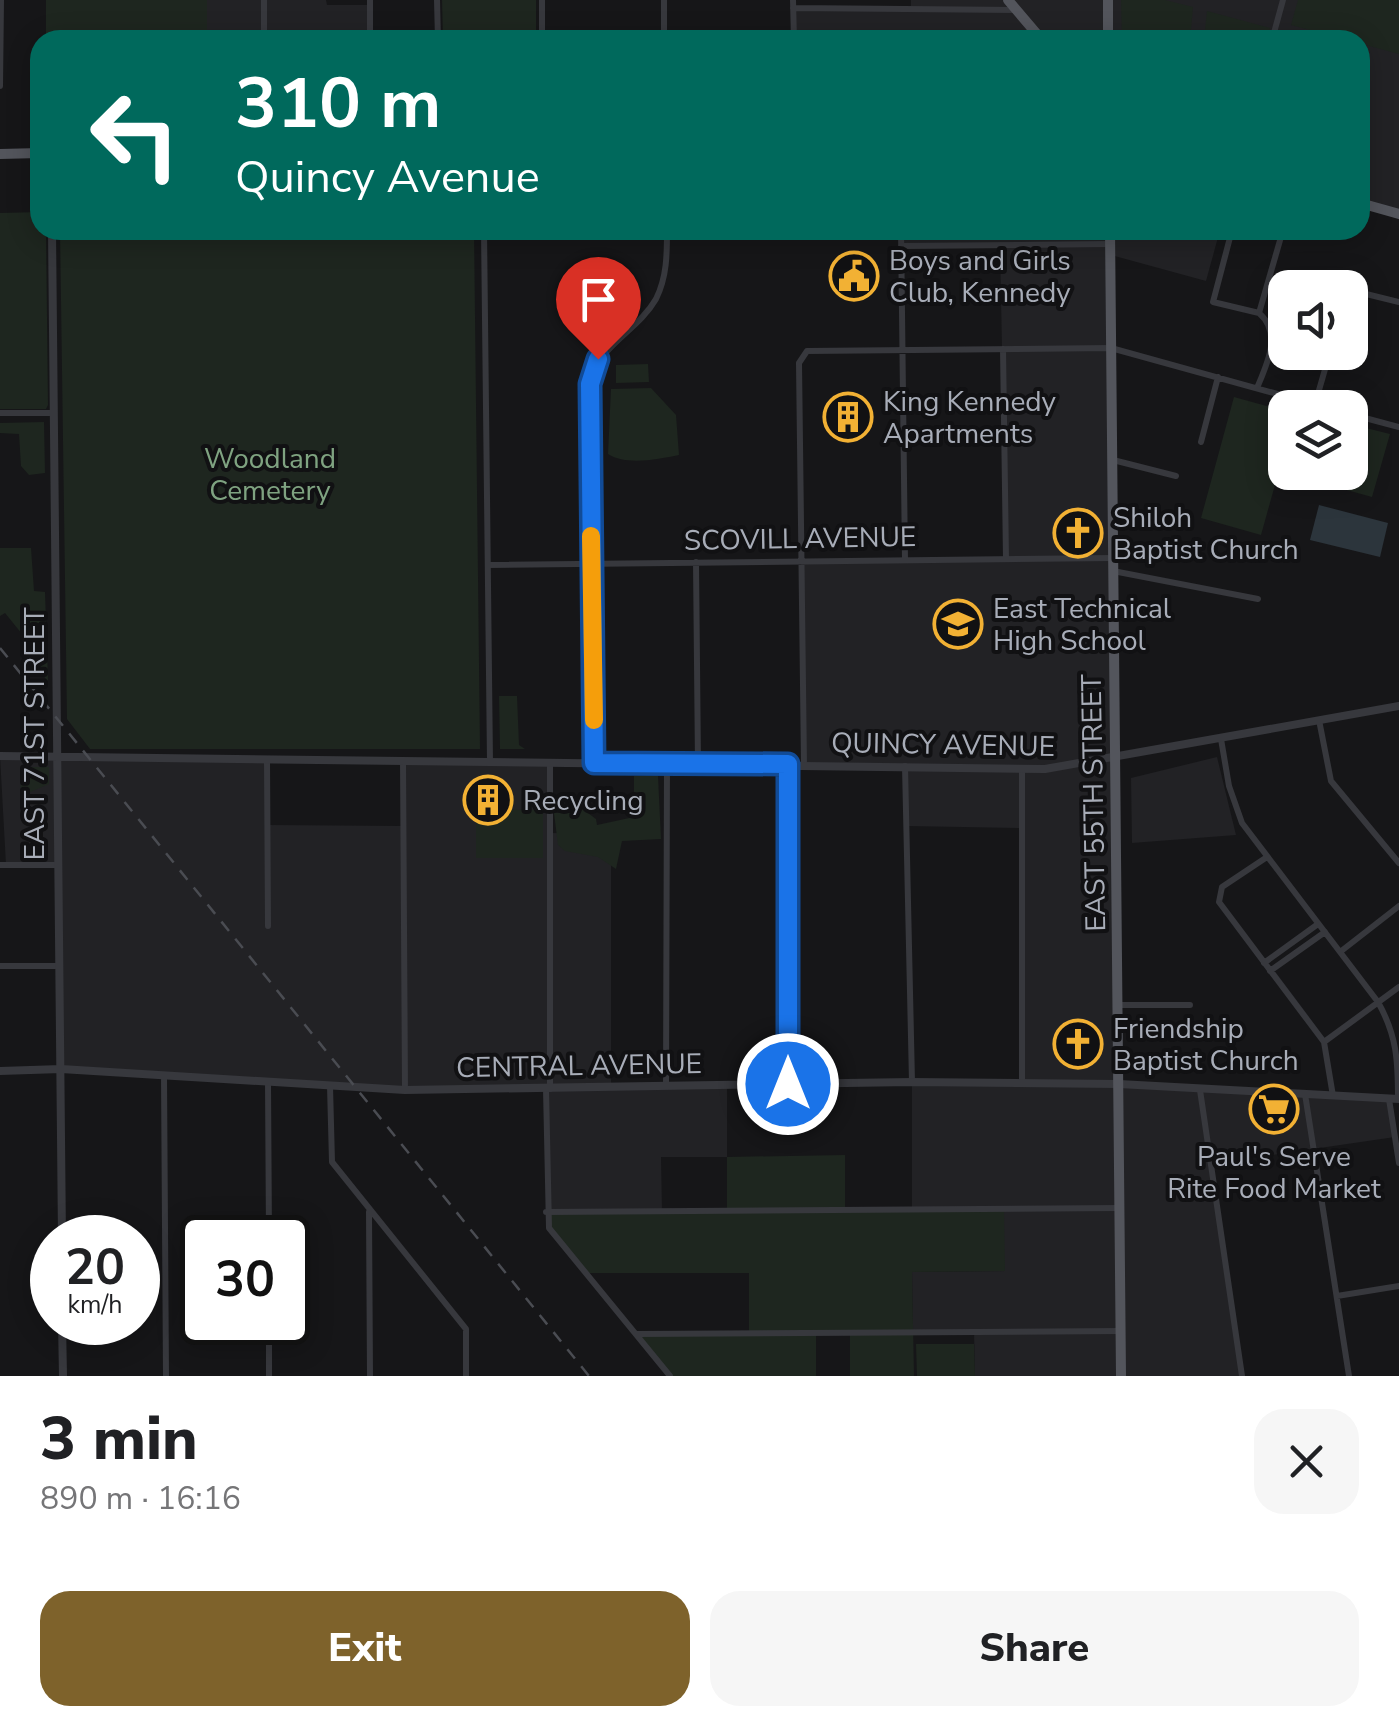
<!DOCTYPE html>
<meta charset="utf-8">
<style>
:root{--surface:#fff;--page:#f6f6f6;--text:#202124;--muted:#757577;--accent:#7e622b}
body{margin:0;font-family:"Nunito Sans",sans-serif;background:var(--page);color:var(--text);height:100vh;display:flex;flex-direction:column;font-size:38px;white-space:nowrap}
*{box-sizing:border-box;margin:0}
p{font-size:32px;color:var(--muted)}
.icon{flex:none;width:55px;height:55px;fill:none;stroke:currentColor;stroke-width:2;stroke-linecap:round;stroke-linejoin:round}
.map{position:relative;height:1376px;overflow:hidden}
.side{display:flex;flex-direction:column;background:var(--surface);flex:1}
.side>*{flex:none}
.guide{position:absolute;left:30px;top:30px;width:1340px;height:210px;border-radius:30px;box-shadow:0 5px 25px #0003;background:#00695c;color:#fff;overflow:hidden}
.buttons{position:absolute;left:1268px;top:270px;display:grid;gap:20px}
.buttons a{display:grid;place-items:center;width:100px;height:100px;border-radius:20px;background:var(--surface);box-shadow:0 5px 25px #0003;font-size:50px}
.speed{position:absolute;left:30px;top:1215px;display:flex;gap:20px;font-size:50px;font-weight:700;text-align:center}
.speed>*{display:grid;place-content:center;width:130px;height:130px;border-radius:50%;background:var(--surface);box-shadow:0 5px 25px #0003;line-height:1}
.speed small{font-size:25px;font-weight:400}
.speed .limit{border:5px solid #111;border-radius:15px;background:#fff;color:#111}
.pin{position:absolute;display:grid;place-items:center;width:85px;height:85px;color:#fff;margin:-102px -42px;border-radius:50% 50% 50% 0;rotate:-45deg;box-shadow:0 0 10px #0007}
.pin .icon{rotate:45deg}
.me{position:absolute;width:110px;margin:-55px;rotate:0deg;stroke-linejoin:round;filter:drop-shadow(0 0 8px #0008)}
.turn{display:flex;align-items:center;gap:35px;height:210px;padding:0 40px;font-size:45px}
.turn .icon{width:130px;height:130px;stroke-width:2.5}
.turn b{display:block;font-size:70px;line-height:85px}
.round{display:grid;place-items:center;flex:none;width:105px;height:105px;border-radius:30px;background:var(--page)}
.headline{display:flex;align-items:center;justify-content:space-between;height:170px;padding:0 40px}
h1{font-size:60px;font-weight:800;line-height:75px}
.action{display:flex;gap:20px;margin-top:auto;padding:20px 40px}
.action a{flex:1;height:115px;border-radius:30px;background:var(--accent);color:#fff;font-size:40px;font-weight:800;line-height:115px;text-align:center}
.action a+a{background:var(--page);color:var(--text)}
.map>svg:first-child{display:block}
</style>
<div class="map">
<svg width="1399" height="1376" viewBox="0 0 1399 1376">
<rect width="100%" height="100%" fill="#161618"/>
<!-- built -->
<path fill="#222225" d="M207,0H326L327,5H370V40H207Z
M911,0H1399V214L1360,203V40H794L793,8L911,9Z
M901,230H1220L1206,281L1111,255L1119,1084L1389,1099L1395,1137L1211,1164L1242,1376H975L974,1332L913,1333L912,1272L1004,1271L912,1211V1082L1022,1083V828L907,826L905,766L804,765L801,560L1006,559L1000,245L902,246Z
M0,756L267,759L268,825L403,826V761L550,762V833L611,834V1086L727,1085V1157H661L662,1211L546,1212V1090H405L61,1069L57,866L6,865Z
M1217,757L1236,835L1132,843L1131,778Z"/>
<!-- green -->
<path fill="#1e261f" d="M46,0H207V40H46Z
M442,0H536V40H443Z
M1121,0H1165L1193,7L1190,40H1122Z
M1298,0H1399V54L1291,25Z
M1207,11L1270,28L1266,40H1204Z
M40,212V230H46L48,405L46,409H0V213Z
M60,230H474L480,749H90L67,719Z
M648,364L649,382L616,383V365Z
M651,388L676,415L679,455C658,459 627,466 608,454L611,389Z
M1234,397L1285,411V449L1261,535L1201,518Z
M44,422L45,473L29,475L21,466L19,434L0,433V423Z
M1350,424L1390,434L1372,497L1296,476L1297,473L1350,472Z
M0,548H31L34,591L45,592L48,681L35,667L43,660L5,613L0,616Z
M499,696H517L519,745L525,749H500Z
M20,767H49V784L21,796Z
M634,776H658L661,839L622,841L616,869L598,857L565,851L558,845L554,813H572L573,802L596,819L597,825L634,817Z
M476,809L543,810V858H476Z
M845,1155V1210L1004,1209L1005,1271L912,1272L914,1376H850V1334H816V1376H670L637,1334H749V1273H586L549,1228L546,1212L727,1210V1157Z
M916,1344H974L975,1376H917Z"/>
<!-- water -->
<path fill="#2c353c" d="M1319,505L1388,523L1380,557L1310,540Z"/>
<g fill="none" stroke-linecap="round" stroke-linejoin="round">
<!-- minor -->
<path stroke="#37383d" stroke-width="6" d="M370,0V40
M437,0L438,40
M542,0V40
M664,0V40
M793,0L794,40
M793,8L1016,10
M264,40V0
M1272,40L1283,0
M0,86L1,0
M484,230L490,762
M901,230L905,560
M1232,230L1213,302L1259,313
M902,246L1110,244
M1350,290L1399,302
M1259,313L1283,230
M1003,349L1006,559
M1257,388C1268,362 1282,333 1259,313
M1315,404L1330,352
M0,413H53
M1350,414L1399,427
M1201,442L1218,377
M1113,460L1176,476
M696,562L698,764
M488,565L1113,558
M1113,571L1258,599
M1319,720L1331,781L1399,863
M1221,739L1229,786L1242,823L1378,1002C1397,1036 1398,1061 1398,1099
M267,759L268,926
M403,761L405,1090
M594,763L590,384C597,346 637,332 656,299C667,277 667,254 667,230
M804,765L799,363L807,351L1111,348L1328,408
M788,766V1084
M905,766L912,1082
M1267,857L1222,887L1219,902L1324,1042L1333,1096
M0,865H57
M1340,952L1399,906
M1264,963L1318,924
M0,966H58
M1270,971L1325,932
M1118,1005H1190
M1324,1042L1399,987
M164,1076L166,1376
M268,1082L269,1238
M1022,1084V768
M666,1085L667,764
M330,1086L332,1162L466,1329V1376
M546,1089L549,1228L670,1376
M550,1089V762
M1200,1090L1242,1376
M1305,1094L1349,1376
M1389,1099L1399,1163
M369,1212L370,1376
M546,1212L1119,1208
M1337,1296L1399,1286
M269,1322V1376
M637,1334L1120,1331"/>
<!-- tertiary -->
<path stroke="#37383d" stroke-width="8" d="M52,230L62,1238
M0,756L1045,769L1399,706
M0,1071L61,1069L405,1090L912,1082L1119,1084L1399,1099
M62,1322L63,1376"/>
<!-- primary -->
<path stroke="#53555c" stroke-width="10" d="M1008,0L1042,40
M1108,0V40
M0,154L40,153
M1360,203L1399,214
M1110,230L1121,1376"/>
<!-- rail -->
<path stroke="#4a4c52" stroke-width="2.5" stroke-dasharray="12 10" stroke-linecap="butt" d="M0,648L589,1376"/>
</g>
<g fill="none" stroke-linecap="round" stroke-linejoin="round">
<!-- route casing -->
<g stroke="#114b97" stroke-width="25">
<path id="route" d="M598,359L590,384L594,763L788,764V1084"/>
</g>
<!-- route -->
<use href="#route" stroke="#1a73e8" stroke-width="18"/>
<!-- slow -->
<path stroke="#f59e0b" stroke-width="18" d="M591,536L594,720"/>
</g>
<!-- icons -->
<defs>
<g id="civic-ring" transform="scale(2.5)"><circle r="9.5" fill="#111113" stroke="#f2b134" stroke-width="1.5"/><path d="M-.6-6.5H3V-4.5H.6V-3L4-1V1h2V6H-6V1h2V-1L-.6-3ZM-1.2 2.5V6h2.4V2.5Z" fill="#f2b134"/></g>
<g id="building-ring" transform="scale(2.5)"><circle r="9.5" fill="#111113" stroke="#f2b134" stroke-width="1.5"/><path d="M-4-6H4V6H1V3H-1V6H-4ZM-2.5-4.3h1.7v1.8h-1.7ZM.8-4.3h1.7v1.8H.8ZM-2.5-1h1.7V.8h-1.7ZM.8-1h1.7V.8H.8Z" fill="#f2b134"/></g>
<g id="church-ring" transform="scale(2.5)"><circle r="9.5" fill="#111113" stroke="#f2b134" stroke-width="1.5"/><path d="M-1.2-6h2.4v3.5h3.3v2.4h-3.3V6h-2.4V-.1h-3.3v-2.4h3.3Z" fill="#f2b134"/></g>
<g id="university-ring" transform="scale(2.5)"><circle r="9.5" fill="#111113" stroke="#f2b134" stroke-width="1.5"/><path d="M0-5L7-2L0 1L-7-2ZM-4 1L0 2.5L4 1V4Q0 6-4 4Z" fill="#f2b134"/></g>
<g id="supermarket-ring" transform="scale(2.5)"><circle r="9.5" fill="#111113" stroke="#f2b134" stroke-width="1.5"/><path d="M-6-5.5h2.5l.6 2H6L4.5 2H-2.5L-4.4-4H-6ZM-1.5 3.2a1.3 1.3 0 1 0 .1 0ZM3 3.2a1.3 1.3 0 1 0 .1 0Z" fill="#f2b134"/></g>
</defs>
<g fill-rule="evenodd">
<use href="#civic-ring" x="854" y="276"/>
<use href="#building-ring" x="848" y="417"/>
<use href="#church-ring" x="1078" y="533"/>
<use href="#university-ring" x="958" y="624"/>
<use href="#building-ring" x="488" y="800"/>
<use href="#church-ring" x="1078" y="1044"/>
<use href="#supermarket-ring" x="1274" y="1109"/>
</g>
<g text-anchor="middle" stroke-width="8" stroke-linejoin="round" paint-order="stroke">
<!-- poi labels -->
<g font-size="28" fill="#a8adb8" stroke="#111113" text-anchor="start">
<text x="889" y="270">Boys and Girls<tspan x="889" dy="32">Club, Kennedy</tspan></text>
<text x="883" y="411">King Kennedy<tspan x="883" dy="32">Apartments</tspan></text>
<text x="1113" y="527">Shiloh<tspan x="1113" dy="32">Baptist Church</tspan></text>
<text x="993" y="618">East Technical<tspan x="993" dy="32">High School</tspan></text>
<text x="523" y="810">Recycling</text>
<text x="1113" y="1038">Friendship<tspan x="1113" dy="32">Baptist Church</tspan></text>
<text x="1274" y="1166" text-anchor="middle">Paul's Serve<tspan x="1274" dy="32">Rite Food Market</tspan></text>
</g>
<!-- park labels -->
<g font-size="28" fill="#7fa381" stroke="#111113">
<text x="270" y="468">Woodland<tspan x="270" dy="32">Cemetery</tspan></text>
</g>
<!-- street labels -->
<g font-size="28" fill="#a8adb8" stroke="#111113">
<text transform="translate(800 538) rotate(-1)" y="10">SCOVILL AVENUE</text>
<text transform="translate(34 734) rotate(-90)" y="10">EAST 71ST STREET</text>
<text transform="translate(943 744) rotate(1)" y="10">QUINCY AVENUE</text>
<text transform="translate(1093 803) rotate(-91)" y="10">EAST 55TH STREET</text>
<text transform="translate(579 1065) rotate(-1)" y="10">CENTRAL AVENUE</text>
</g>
</g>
</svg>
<div class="buttons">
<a><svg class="icon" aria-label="sound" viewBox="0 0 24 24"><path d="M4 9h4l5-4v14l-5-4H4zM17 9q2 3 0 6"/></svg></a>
<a><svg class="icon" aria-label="layers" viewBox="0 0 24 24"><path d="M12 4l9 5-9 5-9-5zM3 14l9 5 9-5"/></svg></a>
</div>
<div class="speed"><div>20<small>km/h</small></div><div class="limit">30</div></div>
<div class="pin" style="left:598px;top:359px;background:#d93025"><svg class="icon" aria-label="arrive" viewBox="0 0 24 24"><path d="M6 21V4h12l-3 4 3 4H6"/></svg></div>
<svg class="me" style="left:788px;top:1084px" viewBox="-20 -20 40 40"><circle r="17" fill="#1a73e8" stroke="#fff" stroke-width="3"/><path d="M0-11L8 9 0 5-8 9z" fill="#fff"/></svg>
<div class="guide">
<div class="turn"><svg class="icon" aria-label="left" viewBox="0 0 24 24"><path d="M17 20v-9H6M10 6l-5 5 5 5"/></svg><div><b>310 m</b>Quincy Avenue</div></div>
</div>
</div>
<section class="side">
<div class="headline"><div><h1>3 min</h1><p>890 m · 16:16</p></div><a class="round"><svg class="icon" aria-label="close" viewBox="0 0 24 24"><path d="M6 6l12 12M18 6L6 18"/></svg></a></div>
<div class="action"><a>Exit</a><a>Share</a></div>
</section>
